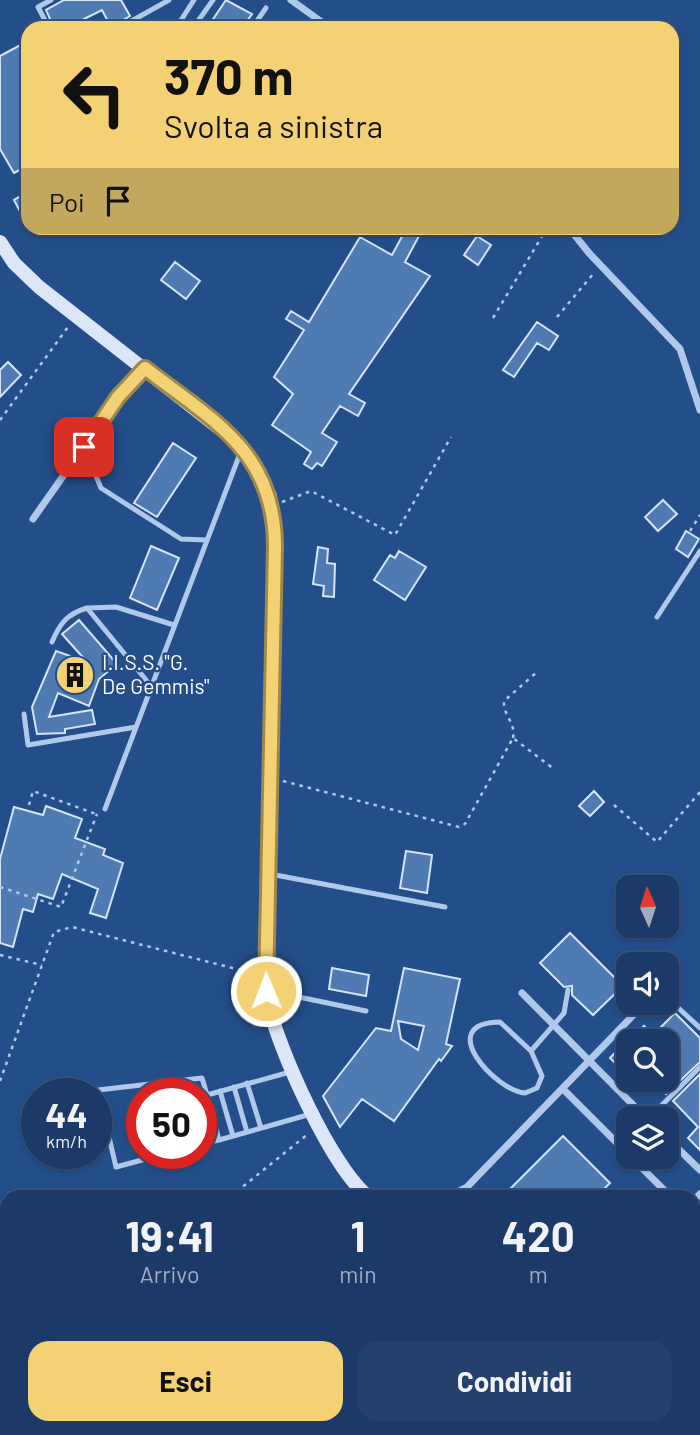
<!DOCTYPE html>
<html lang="it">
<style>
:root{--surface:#1b3a67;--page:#24416d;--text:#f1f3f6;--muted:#a0adc0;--line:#39547b;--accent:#f4d174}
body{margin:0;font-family:Barlow,sans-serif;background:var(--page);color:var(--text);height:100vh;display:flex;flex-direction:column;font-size:26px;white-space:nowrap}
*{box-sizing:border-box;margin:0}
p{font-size:23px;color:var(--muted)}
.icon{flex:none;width:38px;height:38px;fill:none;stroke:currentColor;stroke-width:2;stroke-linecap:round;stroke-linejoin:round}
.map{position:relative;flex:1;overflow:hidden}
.drawer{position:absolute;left:0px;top:1190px;width:700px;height:245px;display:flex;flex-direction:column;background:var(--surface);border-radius:21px 21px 0 0;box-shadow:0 2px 5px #0004,0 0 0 2px var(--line)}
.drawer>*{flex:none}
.top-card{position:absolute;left:21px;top:21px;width:658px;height:214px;border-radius:21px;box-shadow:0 2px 5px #0004,0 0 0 2px var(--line);background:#f4d174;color:#111;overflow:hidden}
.needle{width:46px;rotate:357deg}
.tools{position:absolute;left:616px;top:875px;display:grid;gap:14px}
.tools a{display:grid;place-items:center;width:63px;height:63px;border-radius:14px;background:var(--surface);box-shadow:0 2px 5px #0004,0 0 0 2px var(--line);font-size:35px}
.speed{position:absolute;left:21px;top:1078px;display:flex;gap:14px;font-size:35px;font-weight:700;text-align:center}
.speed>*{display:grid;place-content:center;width:91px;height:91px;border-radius:50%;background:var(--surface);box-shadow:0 2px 5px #0004,0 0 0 2px var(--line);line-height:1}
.speed small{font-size:18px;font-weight:400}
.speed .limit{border:10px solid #d22;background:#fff;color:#111}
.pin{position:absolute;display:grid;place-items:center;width:60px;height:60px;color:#fff;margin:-30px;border-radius:14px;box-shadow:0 4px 10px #0006}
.me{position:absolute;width:77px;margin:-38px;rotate:359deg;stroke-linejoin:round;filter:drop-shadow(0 0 5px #0008)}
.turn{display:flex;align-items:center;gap:24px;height:147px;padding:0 28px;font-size:32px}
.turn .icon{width:91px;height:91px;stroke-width:2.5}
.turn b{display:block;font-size:49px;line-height:60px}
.then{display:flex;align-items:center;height:66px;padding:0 28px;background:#0003;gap:14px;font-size:26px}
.eta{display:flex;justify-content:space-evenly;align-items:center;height:119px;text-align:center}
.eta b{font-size:42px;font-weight:700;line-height:49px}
.button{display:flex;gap:14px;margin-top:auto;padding:14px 28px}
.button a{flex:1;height:80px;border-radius:21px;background:var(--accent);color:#111;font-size:28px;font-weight:700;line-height:80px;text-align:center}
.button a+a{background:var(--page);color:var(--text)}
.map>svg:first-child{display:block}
</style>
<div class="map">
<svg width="700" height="1435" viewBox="0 0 700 1435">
<rect width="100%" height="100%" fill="#244e89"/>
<!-- building -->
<path fill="#507bb2" stroke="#d5e4f7" stroke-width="2" fill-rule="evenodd" d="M64,0H121L130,16L111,27L102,10L84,19L89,28H54L46,10Z
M226,0L252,14L242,28H207Z
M28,41V166L14,173L0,149V56Z
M28,192V227L14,200Z
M406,229L419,236L405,262L430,276L349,394L365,403L358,416L340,406L322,433L337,442L322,466L317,463L312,469L304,464L311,452L272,425L293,394L274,377L304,330L286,319L291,311L309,322L360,237L392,255Z
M477,236L491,245L478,265L464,255Z
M175,262L200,281L186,299L161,280Z
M537,322L558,336L549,350L537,343L514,377L503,370Z
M8,362L21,375L0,397V370Z
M173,443L196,458L157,517L134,503Z
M663,500L677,514L658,531L645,517Z
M686,531L699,539L688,557L676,549Z
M151,546L179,558L157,610L130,598Z
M318,547L328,549L327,563L335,564L334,597L323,596L324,586L313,584Z
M399,551L426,567L405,600L374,580L390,555L395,558Z
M79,620L117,664L99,679L89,706L58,693L49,717L92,710L95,724L65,729V733L37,734L32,707L56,651L87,662L62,634Z
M594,791L604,802L590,816L579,806Z
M46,806L82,819L75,838L105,849L103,855L123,863L106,918L90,913L98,889L62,874L53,899L38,894L33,912L23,909L13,947L0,943V859L14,807L43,815Z
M406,851L432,855L427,893L400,888Z
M570,933L623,986L593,1015L572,995V986L564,987L540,963Z
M332,968L369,975L366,996L329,989Z
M404,968L460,979L446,1044L452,1046L441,1061L439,1059L394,1121L362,1099L340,1127L323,1096L376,1028L391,1031ZM398,1021L424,1026L418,1050L401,1039Z
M675,1013L700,1038V1062L666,1094L652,1080H667V1041H630L644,1026L653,1035Z
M628,1039V1076L610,1058Z
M700,1074V1150L688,1138L698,1127L673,1101Z
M563,1136L610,1183L596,1197L588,1190L580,1197H518L510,1189Z"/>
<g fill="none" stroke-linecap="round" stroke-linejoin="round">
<!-- path -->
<path stroke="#b0c9ea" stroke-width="2.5" stroke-dasharray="3.5 5" stroke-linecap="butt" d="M557,317L594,273
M493,318L547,228
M0,420L68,327
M282,502L311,491L395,535L451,437
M690,531L700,515
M513,738C516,722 503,716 504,701L537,672
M283,781L459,827L465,824L513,738L554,769
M29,805L33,791L96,814
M614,805L657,842L700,792
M0,887L61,907L97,814
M0,955L42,965
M0,1081L54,932L72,927L252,973
M230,1197L308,1134
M693,1424L700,1428
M383,1435L388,1428"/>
<!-- service -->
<path stroke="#b0c9ea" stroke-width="5" d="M49,28L38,7L51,0
M119,28L169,0
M176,28L194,0
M193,28L213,0
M252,28L266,8
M480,232L500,231L502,228
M84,447L101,488L181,539L206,540
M87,608L116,607L174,625
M657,617L700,551
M52,642C60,623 67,614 87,608L151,686
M24,714L28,745L136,727
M105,809L241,451
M270,874L445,907
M270,991L366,1011
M673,1003L700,1028
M531,1051L500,1022C433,1023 496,1091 525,1093L537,1088L542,1076L531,1051L564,1013L568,990
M290,1072L207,1095L219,1140L311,1114
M247,1083L261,1128
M234,1087L247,1132
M220,1091L233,1136
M649,1118L700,1067
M201,1144L219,1140
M168,1153L116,1167L98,1090L202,1078L207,1095
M693,1287L700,1285
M693,1317L700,1304
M507,1435L511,1428
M647,1435L650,1428"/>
<!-- minor -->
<path stroke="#b0c9ea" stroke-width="7" d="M291,0L330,28
M569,228L589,253L680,349L700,410
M33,519L118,398L145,369
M522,993L646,1118
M563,1089L628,1154
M667,1138L700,1170
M631,1157L671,1197
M448,1197L465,1188
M461,1197L466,1188L645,1003
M693,1201L700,1194
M693,1219L700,1226"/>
<!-- secondary -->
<path stroke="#dbe7f8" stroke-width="14" d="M0,242L14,263L39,287L237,442L256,468L270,496L275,547L265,957C266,972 265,986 268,1001C276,1045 333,1171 369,1197
M596,1428L605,1435"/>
</g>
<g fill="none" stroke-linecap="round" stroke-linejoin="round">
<!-- route casing -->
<g stroke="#9f884b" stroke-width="18">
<path id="route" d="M84,447L118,397L145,368C213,421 275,451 275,547L266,991"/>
</g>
<!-- route -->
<use href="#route" stroke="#f4d174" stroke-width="12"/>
</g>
<!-- icons -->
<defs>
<g id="building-disc" transform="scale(2.0125)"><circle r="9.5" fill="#f4d174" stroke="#244e89"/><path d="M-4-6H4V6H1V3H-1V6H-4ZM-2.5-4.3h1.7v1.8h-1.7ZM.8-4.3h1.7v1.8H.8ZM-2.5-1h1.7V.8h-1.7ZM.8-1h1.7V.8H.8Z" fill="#111"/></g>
</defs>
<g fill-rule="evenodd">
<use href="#building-disc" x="75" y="675"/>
</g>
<g text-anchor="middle" stroke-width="5" stroke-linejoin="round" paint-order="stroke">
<!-- poi labels -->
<g font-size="21" fill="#fff" stroke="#244e89" text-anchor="start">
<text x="102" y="670">I.I.S.S. "G.<tspan x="102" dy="24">De Gemmis"</tspan></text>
</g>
</g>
</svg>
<div class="tools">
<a><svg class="needle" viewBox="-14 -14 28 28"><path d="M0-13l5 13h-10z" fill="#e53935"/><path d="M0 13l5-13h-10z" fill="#a0adc0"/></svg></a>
<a><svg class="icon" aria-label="sound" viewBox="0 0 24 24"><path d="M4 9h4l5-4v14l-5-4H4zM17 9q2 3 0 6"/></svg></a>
<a><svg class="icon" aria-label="search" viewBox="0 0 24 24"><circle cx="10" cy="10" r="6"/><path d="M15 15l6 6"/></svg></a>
<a><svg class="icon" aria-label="layers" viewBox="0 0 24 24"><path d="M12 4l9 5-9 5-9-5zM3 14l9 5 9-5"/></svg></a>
</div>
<div class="speed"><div>44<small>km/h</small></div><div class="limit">50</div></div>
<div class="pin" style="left:84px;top:447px;background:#d93025"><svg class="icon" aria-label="arrive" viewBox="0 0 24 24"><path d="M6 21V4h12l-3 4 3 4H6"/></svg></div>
<svg class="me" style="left:266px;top:991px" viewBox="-20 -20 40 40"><circle r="17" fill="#f4d174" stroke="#fff" stroke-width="3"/><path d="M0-11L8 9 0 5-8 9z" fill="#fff"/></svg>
<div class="top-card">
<div class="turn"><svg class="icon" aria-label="left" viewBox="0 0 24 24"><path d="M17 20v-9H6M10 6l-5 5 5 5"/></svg><div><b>370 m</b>Svolta a sinistra</div></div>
<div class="then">Poi<svg class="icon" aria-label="arrive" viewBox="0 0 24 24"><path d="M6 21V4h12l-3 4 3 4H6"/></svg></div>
</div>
<section class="drawer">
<div class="eta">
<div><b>19:41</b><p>Arrivo</p></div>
<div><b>1</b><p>min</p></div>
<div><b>420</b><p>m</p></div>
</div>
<div class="button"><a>Esci</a><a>Condividi</a></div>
</section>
</div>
